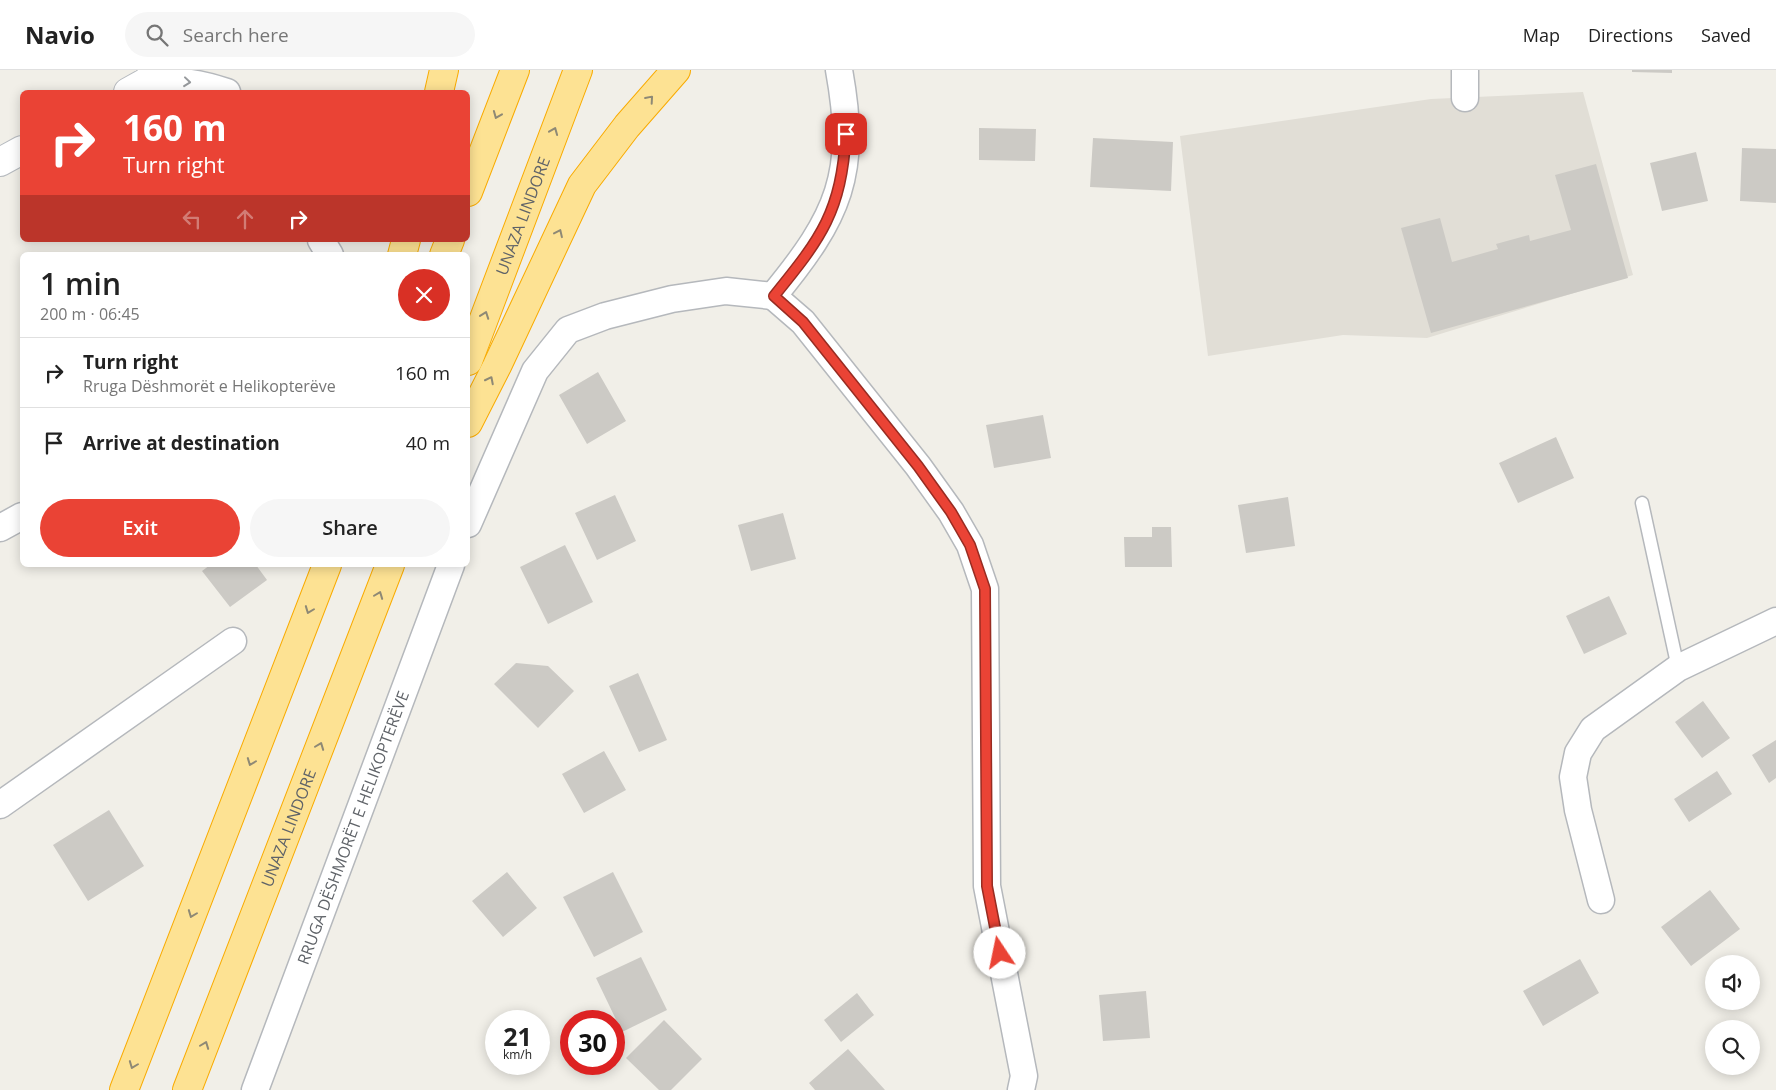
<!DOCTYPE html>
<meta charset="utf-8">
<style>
:root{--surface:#fff;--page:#f6f6f6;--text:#222;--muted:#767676;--line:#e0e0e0;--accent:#ea4335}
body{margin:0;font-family:"Open Sans",sans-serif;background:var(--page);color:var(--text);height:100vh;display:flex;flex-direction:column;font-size:19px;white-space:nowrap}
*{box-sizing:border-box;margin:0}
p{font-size:16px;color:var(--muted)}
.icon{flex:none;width:28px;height:28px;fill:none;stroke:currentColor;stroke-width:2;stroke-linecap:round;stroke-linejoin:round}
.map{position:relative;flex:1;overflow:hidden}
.panel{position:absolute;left:20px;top:182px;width:450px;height:315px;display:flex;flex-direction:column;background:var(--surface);border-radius:8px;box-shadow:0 2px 12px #0003}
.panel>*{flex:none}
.banner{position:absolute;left:20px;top:20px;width:450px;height:152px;border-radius:8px;box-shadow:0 2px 12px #0003;background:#ea4335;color:#fff;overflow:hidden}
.fabs{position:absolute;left:1705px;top:885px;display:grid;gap:10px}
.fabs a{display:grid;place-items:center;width:55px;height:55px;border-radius:50%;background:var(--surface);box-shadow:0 2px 12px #0003;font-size:25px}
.speed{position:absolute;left:485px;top:940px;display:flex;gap:10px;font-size:25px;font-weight:700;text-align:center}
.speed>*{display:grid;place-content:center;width:65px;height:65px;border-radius:50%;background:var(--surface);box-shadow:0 2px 12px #0003;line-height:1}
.speed small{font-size:12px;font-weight:400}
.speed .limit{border:8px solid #d22;background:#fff;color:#111}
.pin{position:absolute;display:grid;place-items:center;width:42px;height:42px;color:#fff;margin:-21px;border-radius:10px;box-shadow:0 2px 8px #0006}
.me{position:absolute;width:55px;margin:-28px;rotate:349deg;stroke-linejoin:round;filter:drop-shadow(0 0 4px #0008)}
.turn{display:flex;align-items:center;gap:18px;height:105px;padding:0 20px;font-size:22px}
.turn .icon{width:65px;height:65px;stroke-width:2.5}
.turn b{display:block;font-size:35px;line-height:42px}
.lanes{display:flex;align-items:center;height:48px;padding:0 20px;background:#0003;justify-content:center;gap:25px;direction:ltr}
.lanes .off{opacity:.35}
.round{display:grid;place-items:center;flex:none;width:52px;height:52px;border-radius:26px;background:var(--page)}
.overview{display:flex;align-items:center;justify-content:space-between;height:85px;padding:0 20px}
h1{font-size:30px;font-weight:600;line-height:38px}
.button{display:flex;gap:10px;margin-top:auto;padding:10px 20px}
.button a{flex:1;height:58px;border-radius:30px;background:var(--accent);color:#fff;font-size:20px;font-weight:600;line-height:58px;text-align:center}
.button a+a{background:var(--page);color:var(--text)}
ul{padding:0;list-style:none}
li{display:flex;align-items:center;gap:15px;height:70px;padding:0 20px;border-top:1px solid var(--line)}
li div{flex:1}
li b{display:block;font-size:19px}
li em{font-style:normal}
header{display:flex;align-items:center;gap:30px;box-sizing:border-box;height:70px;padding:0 25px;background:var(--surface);border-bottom:1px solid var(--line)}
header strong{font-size:24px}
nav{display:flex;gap:28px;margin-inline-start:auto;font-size:18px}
.search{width:350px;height:45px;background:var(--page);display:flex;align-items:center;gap:12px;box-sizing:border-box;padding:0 18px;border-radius:28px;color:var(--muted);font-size:19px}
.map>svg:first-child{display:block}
</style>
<header>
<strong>Navio</strong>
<div class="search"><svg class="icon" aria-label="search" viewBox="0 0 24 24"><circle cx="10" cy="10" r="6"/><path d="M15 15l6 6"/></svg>Search here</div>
<nav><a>Map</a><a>Directions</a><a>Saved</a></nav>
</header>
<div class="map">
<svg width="1776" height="1020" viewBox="0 0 1776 1020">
<rect width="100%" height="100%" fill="#f1efe8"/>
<!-- education -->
<path fill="#e1ded6" d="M1583,22L1633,205L1427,268L1343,265L1208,286L1180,66L1431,29Z"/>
<!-- building -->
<path fill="#cccac5" d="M1632,0H1672V3L1632,2Z
M979,58L1036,59L1035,91L979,90Z
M1093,68L1173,72L1171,121L1090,117Z
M1742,78L1776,79V133L1740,131Z
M1696,82L1708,131L1662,141L1650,93Z
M1596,94L1628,208L1431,263L1401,158L1440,148L1452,192L1498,179L1496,174L1529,165L1530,171L1571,160L1555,105Z
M598,302L626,351L587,374L559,325Z
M1043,345L1051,388L994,398L986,355Z
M1556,367L1574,408L1518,433L1499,393Z
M615,425L636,471L597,490L575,443Z
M1288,427L1295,476L1246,483L1238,435Z
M783,443L796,489L751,501L738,455Z
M1152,457H1171L1172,497H1125L1124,467H1152Z
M565,475L593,532L548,554L520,497Z
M210,495H256L267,510L230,537L202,501Z
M1609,526L1627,564L1584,584L1566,546Z
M516,593L548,596L574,621L538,658L494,614Z
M638,603L667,670L639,682L609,616Z
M1703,631L1730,668L1702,688L1675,652Z
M1776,670V708L1769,713L1752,685Z
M604,681L626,720L584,743L562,704Z
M1717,701L1732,724L1689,752L1674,729Z
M109,740L144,796L88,831L53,775Z
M507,802L537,838L503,867L472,831Z
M613,802L643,862L594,887L563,827Z
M1710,820L1740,859L1691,896L1661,857Z
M641,887L667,940L622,962L596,908Z
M1580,889L1599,923L1543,956L1523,921Z
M1146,921L1150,968L1103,971L1099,925Z
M857,923L874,945L841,972L824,950Z
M664,950L702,989L671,1020H659L626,988Z
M848,979L885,1020H815L809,1013Z"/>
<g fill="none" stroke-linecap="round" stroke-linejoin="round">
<!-- lane casing -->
<g stroke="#b5b8bc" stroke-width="15">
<path id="lane" d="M1642,433L1678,598"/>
</g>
<!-- street casing -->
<g stroke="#b5b8bc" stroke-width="29">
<g id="street">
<path d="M1465,0V28"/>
<path d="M146,12C177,10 197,12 227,22"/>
<path d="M321,170L330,185"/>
<path d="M773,226L803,252L918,396L951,442L970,475L985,519L987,816L1024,1006L1021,1020"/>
<path d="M773,226C839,146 858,104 839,0"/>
<path d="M468,454L535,301L568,260L605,246L672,229L726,221L773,226"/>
<path d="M0,458L22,446"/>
<path d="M0,735L233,571"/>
<path d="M1601,830L1578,740L1573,707L1578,683L1593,659L1678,598L1776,551"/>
<path id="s1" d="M255,1020L451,495"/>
</g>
</g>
<!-- secondary casing -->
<g stroke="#b6babf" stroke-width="30">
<path id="secondary" d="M128,22L146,12L157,0
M0,92L22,80"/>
</g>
<!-- highway casing -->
<g stroke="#f9ab00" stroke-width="30">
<g id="highway">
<path d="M439,22L444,0"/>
<path d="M468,122L515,0"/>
<path d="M402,185L406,170"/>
<path d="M444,185L450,170"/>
<path id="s2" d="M468,291L578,0"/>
<path d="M468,353L497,296L582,115L627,56L676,0"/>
<path d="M124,1020L327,495"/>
<path id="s3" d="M187,1020L390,495"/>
</g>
</g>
<!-- lane -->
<use href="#lane" stroke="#fff" stroke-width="12"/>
<!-- street -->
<use href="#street" stroke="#fff" stroke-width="26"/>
<!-- secondary -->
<use href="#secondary" stroke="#fff" stroke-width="28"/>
<!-- highway -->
<use href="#highway" stroke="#fde293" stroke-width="28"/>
</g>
<!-- one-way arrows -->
<defs><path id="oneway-chevron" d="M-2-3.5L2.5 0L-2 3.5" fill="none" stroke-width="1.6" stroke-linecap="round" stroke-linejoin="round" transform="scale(1.25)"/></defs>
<use stroke="#979a9d" href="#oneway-chevron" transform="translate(187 12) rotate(6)"/>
<g stroke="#8e8975">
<use href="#oneway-chevron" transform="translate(650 29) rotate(-49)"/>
<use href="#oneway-chevron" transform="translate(497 45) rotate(112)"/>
<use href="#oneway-chevron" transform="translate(554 61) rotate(-68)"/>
<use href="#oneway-chevron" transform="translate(559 163) rotate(-65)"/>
<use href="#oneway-chevron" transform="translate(485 245) rotate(-70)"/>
<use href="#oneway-chevron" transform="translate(490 310) rotate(-63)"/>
<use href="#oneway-chevron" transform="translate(379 525) rotate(-69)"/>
<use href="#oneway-chevron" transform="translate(309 540) rotate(111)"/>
<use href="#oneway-chevron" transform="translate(320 676) rotate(-69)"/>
<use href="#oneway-chevron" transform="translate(251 692) rotate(111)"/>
<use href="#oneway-chevron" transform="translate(192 844) rotate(111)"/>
<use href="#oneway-chevron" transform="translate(205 975) rotate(-69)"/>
<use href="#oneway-chevron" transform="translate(133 995) rotate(111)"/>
</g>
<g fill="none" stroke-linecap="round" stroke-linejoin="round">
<!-- route casing -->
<g stroke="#982c22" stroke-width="12">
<path id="route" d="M846,64C841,142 822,167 774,226L803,252L918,396L951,442L970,475L985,519L987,816L1000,883"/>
</g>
<!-- route -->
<use href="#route" stroke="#ea4335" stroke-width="9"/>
</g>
<g text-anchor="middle" stroke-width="4" stroke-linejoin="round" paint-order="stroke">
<!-- street labels -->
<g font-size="16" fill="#5f6368" stroke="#fff">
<text dy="6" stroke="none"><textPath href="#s2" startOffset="155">UNAZA LINDORE</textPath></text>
<text dy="6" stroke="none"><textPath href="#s3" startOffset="281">UNAZA LINDORE</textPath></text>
<text dy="6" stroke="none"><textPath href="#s1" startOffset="280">RRUGA DËSHMORËT E HELIKOPTERËVE</textPath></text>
</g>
</g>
</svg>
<div class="fabs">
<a><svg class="icon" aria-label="sound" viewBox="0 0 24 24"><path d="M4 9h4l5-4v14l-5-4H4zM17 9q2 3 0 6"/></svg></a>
<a><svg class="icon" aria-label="search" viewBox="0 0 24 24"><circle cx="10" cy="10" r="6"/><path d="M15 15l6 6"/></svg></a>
</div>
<div class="speed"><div>21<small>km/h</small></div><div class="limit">30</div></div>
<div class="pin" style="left:846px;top:64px;background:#d93025"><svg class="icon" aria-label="arrive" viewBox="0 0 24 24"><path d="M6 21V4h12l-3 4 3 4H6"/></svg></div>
<svg class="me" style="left:1000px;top:883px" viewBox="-20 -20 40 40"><circle r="19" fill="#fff"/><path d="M0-13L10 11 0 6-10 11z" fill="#ea4335"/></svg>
<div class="banner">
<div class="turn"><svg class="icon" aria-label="right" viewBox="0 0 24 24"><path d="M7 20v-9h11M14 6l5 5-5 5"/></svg><div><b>160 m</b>Turn right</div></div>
<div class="lanes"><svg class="icon off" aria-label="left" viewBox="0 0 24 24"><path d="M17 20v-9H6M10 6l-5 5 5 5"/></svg><svg class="icon off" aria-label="ahead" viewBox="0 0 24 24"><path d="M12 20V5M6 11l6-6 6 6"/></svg><svg class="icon" aria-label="right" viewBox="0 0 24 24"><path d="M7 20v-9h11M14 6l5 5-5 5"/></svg></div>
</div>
<section class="panel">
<div class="overview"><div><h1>1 min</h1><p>200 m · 06:45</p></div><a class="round" style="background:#d93025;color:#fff"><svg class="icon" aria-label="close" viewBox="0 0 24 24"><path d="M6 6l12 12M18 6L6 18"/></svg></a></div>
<ul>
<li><svg class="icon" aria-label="right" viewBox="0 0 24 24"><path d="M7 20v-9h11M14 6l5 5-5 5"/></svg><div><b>Turn right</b><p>Rruga Dëshmorët e Helikopterëve</p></div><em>160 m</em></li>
<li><svg class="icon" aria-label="arrive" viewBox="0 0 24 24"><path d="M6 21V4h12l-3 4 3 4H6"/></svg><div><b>Arrive at destination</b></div><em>40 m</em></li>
</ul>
<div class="button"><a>Exit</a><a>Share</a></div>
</section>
</div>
